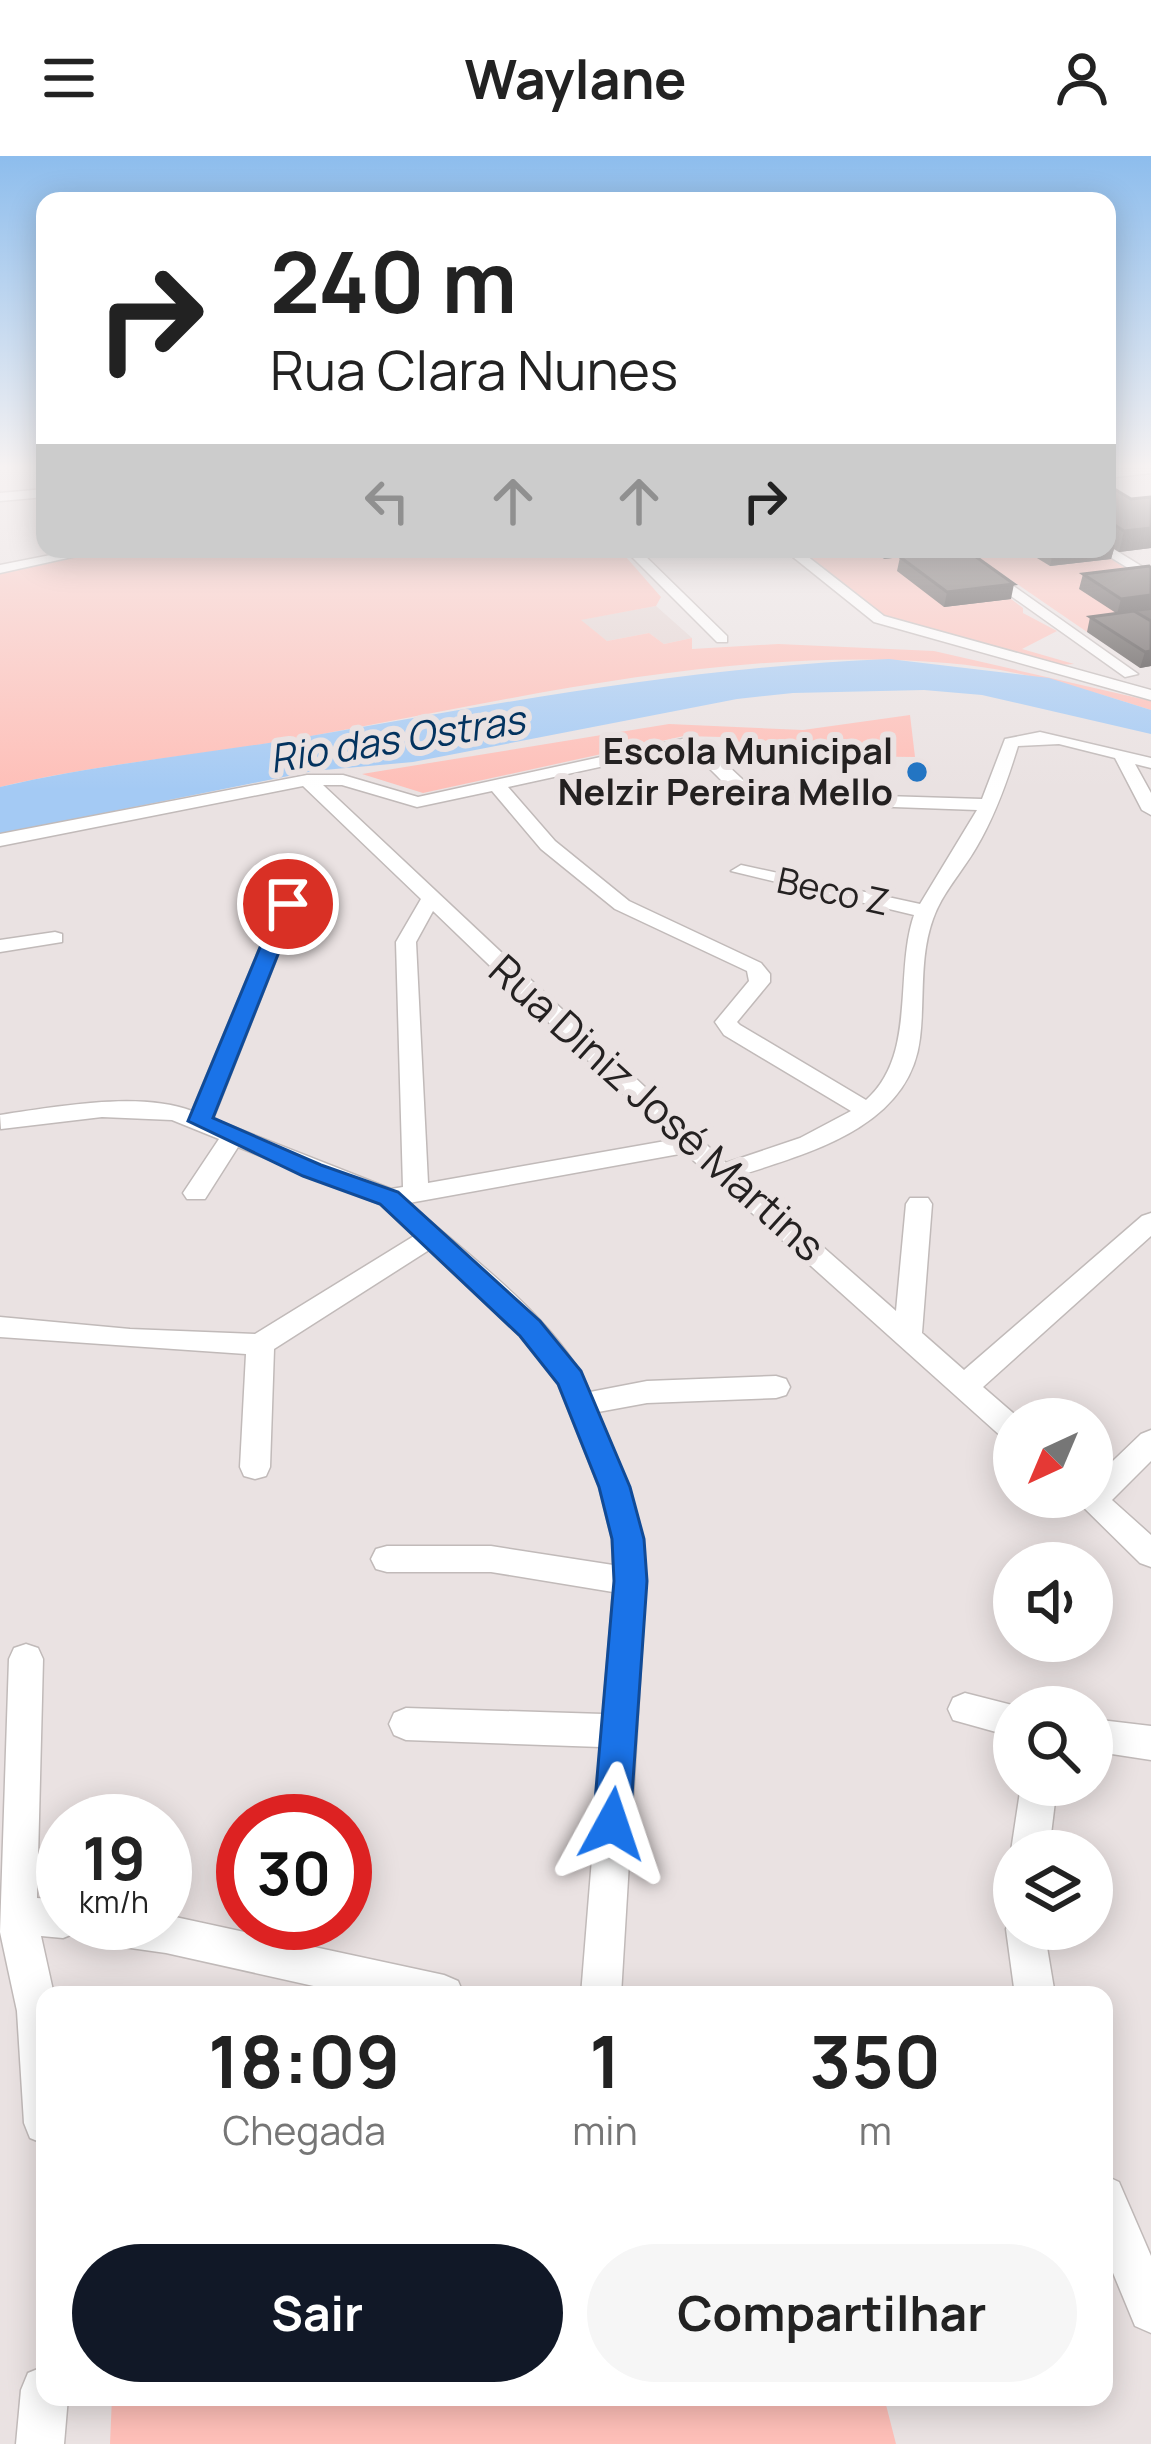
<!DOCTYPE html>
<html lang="pt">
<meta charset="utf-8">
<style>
:root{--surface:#fff;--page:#f6f6f6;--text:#222;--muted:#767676;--accent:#111827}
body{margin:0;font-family:Manrope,sans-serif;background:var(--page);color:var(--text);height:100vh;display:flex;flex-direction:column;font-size:45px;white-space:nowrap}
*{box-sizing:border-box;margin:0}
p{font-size:39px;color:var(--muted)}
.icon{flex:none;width:66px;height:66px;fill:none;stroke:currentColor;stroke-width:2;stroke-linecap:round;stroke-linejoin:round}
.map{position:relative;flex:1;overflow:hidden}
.side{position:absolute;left:36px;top:1830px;width:1077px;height:420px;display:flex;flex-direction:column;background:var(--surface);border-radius:24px;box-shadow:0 6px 30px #0003}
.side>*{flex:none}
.hud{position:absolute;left:36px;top:36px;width:1080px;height:366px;border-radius:24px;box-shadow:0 6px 30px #0003;background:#fff;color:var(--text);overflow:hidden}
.needle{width:78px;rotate:224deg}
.controls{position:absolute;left:993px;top:1242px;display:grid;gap:24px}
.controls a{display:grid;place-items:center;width:120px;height:120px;border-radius:50%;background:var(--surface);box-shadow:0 6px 30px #0003;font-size:60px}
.speed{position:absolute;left:36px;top:1638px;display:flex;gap:24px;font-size:60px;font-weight:700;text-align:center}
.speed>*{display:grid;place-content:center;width:156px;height:156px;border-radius:50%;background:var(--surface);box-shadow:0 6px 30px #0003;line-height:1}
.speed small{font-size:30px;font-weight:400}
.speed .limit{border:18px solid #d22;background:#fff;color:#111}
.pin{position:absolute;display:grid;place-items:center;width:102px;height:102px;color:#fff;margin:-51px;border:6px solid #fff;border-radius:50%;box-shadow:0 3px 12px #0007}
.me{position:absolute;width:132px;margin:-66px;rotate:5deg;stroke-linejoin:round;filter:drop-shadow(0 0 9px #0008)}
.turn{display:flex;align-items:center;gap:42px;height:252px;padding:0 36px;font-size:54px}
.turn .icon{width:156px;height:156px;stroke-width:2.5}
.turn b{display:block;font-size:84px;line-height:102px}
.lanes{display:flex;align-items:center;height:114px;padding:0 36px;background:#0003;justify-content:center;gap:60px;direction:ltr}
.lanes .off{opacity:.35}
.eta{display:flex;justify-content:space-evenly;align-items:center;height:204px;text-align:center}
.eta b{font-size:72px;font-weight:700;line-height:84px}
.cta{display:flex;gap:24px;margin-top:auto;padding:24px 36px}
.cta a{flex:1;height:138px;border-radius:72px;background:var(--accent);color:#fff;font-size:48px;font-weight:700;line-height:138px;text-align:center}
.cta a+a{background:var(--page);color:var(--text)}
header{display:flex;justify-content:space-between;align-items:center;height:156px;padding:0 36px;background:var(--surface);font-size:54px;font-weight:700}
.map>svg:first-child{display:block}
</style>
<header><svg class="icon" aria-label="menu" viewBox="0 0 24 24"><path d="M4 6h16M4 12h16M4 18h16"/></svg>Waylane<svg class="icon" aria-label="person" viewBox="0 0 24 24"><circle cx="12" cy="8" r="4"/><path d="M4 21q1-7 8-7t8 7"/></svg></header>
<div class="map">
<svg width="1151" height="2288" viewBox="0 0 1151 2288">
<rect width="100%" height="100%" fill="#eae2e2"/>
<!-- built -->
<path fill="#e3d3d1" d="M656,450L692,482L664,488L649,477L607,485L579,464Z"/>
<!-- green -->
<path fill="#febfb8" d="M114,393H619L661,441L656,450L581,464L607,485L649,477L664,488L692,482V493L778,488L934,495L1151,545V554C1084,533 1018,513 947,507C734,489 515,543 306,581C204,599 101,607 0,631V417Z
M800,393H871L884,403L944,396V451L1011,443L1023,452V457L1057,475L1022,493L1074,508L1059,509L885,460Z
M966,393H1085L1034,399L1050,410L1111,403L1145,425L1151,468L1087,476Z
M910,559L915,601L747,599L721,581L684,580L423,637L362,618L669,568L803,574Z
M112,2241H884L896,2288H110Z"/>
<!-- water -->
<path fill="#a4caf4" d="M889,503L1049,522L1151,554V578L982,539L924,534L793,537L737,543L413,606L313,615L0,678V631C98,608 199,599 299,582C495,548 688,511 889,503Z"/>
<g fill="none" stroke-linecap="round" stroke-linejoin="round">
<!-- minor casing -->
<g stroke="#c1bab9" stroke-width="3">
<path id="minor" d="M1151,313V317L1107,322V314Z
M45,333V341L0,345V337Z
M1107,389L1151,416V426L1102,396Z
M81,393H108L0,417V409Z
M624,393H638L727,480V486H717Z
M783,393H798L884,460L1151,534V544L874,466Z
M945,393H961L1138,518L1125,521Z
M1040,576L1151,602V612L1135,608L1151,637V659L1142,654L1115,602L1059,588L1018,590C1007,626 995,660 976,692C962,716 942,737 933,763C919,802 925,842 920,882C910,970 812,996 741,1019L896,1155L906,1048L910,1042H928L932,1048L922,1177L964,1214L1142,1060L1151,1057V1080L983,1231L1020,1263H1014V1287L1004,1283L685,997L409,1047C466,1098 560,1165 590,1236L647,1225L776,1220L786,1223L790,1231L786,1239L776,1242L647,1247L598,1256C622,1313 643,1364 646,1425L621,1839H581L601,1591L406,1584L394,1579L389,1568L394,1557L406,1552L603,1558L613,1436L491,1416H387L376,1413L371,1403L376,1393L387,1390H491L613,1409L612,1383L599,1331L558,1228L520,1180L429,1094L274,1193L270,1311L266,1320L255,1323L244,1320L240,1311L246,1198L0,1181V1161L130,1173L255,1178L414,1080L380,1048L238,991L205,1043H187L183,1037L219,983L172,964L102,961L1,973L0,959C55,951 139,935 192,955L278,748L288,742L298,748L213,963L391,1033L403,1031L396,786L421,743L303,630L0,690V678L307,619H343L418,641L683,583L710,593L756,636L982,643L1005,583ZM682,593C711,605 723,635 752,646L977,654L920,748L741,709L731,715L914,759C894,818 917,899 866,944L740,869L737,866L770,826V818L761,807L629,745L555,685L508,631ZM323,629H342L417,651L492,635L541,693L615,753L747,815L749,825L715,866L724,879L851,955L800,982L726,1007ZM433,755L671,984L428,1027L416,786Z
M55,776L62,778V786L0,796V784Z
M1151,1274V1305L1112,1344L1151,1379V1411L1140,1407L1073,1341H1092V1325L1141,1278Z
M26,1488L38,1492L43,1503L37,1742L63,1744V1767H165L166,1759L444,1819L458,1825L464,1839H354L166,1797L88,1786L73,1778L63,1782L41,1780L54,1839H45V1988L30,1982L24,1967L17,1855L0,1776L9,1503L14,1492Z
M965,1537L1020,1551H1014V1581L953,1564L948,1553L953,1542Z
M1092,1563L1151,1570V1604L1092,1595Z
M1021,1629H1057L1049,1695H1014V1701L1011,1695Z
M1014,1758V1773H1044L1055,1839H1015L1006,1773Z
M1104,2019L1119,2026L1151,2100V2177L1135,2170L1104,2095Z
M45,2210V2241H68L64,2288H16L21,2234L28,2217Z"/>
</g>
<!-- minor -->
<use href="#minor" fill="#fff" fill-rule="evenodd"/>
</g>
<!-- wall -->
<path fill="#524d4c" d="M1107,331L1131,343L1151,341V392L1119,396L1114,393L1111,403L1050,410L1032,399L1034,393H1107Z
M871,393H945V396L1011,443L944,451L897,415L900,401L884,403Z
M1151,412V510L1140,512L1087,476L1090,461L1116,457L1079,433L1083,418Z"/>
<!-- shaded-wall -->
<path fill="#423e3e" d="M1151,372V392L1119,396L1124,375Z
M1115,389L1111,403L1050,410L1053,396L1078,393H1107V390Z
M885,393H945L944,396L884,403Z
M1014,428L1011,443L944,451L947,436Z
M1151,439V454L1117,458L1121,443Z
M1151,495V510L1140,512L1145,496Z"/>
<!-- building -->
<path fill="#5f5958" stroke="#423e3e" stroke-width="3" d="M1107,331H1111L1131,343L1151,341V372L1124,375L1107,364Z
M965,393L1014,428L947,436L900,401Z
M1149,410L1151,412V439L1121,443L1083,418Z
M1134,455L1151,465V495L1145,496L1090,461Z"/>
<!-- sky -->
<linearGradient id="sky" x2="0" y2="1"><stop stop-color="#8dbded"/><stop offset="0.49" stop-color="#f6f2f2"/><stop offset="1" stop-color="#f6f2f2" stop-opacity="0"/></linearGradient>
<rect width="1151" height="634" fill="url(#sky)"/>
<!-- route -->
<path fill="#1a73e8" stroke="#114b97" stroke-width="3" d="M288,742L298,748L213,962L321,1009L398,1036L540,1165L581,1215L630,1331L644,1383L647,1425L630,1668L625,1681L612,1686L599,1681L593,1668L614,1425L612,1383L599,1331L558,1228L520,1180L380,1048L303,1020L188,965L278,748Z"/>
<!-- markers -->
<circle fill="#2375c3" stroke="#eae2e2" stroke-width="4.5" cx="917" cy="616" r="12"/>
<g text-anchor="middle" stroke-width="12" stroke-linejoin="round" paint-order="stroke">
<!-- far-poi labels -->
<g font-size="36" font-weight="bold" fill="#242121" stroke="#eae2e2" text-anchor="end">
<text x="893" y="608">Escola Municipal<tspan x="893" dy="41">Nelzir Pereira Mello</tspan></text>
</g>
<!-- far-street labels -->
<g font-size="36" fill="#242121" stroke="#eae2e2">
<text transform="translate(833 735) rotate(12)" y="13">Beco Z</text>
</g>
<!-- far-water labels -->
<g font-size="39" font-style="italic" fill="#03335f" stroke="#eae2e2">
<text transform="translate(397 583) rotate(-9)" y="14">Rio das Ostras</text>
</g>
<!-- street labels -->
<g font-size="42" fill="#242121" stroke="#eae2e2">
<text transform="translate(657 952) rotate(42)" y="15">Rua Diniz José Martins</text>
</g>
</g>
</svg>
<div class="controls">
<a><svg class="needle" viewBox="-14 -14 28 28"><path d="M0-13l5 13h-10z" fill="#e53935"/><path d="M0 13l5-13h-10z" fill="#767676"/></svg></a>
<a><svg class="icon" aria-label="sound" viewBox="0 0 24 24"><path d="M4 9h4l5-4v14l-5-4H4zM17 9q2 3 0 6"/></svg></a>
<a><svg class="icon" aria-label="search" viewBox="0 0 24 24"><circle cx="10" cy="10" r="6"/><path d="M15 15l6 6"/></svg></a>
<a><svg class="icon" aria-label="layers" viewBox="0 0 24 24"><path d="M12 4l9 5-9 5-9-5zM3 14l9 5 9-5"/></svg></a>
</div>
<div class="speed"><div>19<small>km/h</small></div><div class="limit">30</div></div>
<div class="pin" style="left:288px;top:748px;background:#d93025"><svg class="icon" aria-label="arrive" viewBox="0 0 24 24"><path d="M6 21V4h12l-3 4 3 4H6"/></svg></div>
<svg class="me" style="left:612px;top:1668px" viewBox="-20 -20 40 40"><path d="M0-17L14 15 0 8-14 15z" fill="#1a73e8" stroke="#fff" stroke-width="4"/></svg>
<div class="hud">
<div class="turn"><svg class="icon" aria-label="right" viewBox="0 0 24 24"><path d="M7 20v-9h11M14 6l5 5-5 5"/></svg><div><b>240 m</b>Rua Clara Nunes</div></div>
<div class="lanes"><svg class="icon off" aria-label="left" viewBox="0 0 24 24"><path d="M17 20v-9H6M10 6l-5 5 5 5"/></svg><svg class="icon off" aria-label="ahead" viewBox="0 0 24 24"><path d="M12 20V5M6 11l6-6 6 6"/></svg><svg class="icon off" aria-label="ahead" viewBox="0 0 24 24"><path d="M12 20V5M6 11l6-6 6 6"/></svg><svg class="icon" aria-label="right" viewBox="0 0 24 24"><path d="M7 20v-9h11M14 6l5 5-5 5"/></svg></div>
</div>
<section class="side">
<div class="eta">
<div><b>18:09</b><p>Chegada</p></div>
<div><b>1</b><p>min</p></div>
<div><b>350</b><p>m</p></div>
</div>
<div class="cta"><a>Sair</a><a>Compartilhar</a></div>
</section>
</div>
